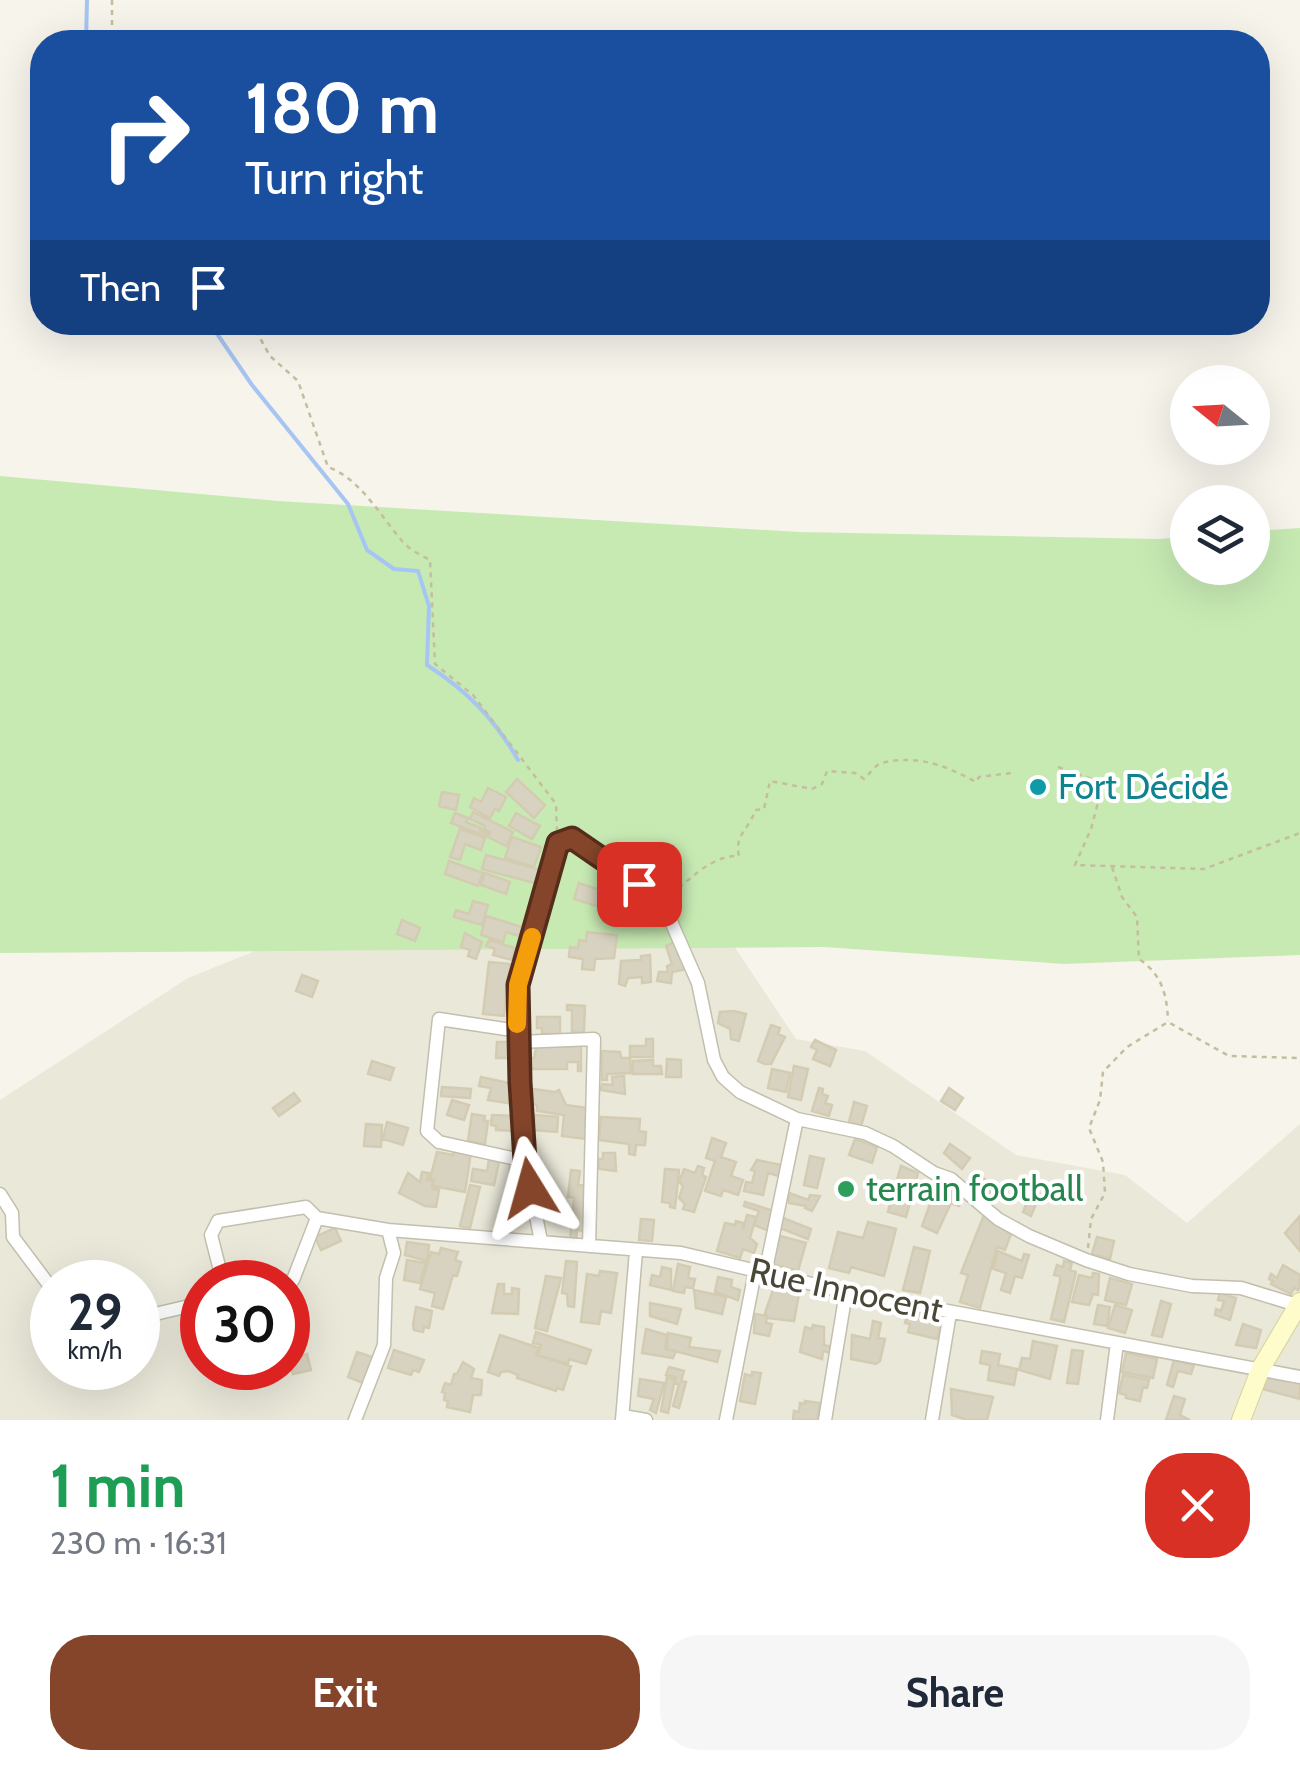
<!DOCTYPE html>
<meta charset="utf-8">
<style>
:root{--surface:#fff;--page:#f6f6f7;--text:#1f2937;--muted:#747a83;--accent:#84452a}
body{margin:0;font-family:Cabin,sans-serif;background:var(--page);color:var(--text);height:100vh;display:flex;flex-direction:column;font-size:38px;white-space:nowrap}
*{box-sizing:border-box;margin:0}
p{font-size:32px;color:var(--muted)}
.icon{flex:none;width:55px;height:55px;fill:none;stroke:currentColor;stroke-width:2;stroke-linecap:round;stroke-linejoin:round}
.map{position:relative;height:1420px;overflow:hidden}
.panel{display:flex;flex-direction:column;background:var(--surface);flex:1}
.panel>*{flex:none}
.hud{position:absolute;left:30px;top:30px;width:1240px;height:305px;border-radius:40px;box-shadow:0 10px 40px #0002;background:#1a4fa0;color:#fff;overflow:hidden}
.needle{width:65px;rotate:288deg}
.controls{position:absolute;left:1170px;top:365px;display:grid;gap:20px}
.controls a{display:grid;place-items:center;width:100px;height:100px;border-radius:50%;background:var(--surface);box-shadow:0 10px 40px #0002;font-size:50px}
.speed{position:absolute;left:30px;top:1260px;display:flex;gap:20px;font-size:50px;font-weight:700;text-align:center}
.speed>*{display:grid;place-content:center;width:130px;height:130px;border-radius:50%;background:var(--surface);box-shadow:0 10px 40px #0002;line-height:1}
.speed small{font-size:25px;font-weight:400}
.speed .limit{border:15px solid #d22;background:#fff;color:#111}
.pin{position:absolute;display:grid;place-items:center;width:85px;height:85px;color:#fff;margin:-42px;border-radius:20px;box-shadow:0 5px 15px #0006}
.me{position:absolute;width:110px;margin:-55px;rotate:352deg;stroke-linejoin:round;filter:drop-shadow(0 0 8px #0008)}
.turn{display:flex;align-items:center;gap:35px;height:210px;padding:0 50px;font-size:45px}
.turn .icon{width:130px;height:130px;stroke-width:2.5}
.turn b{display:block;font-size:70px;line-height:85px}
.then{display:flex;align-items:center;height:95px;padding:0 50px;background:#0003;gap:20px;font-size:38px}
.round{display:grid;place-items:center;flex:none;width:105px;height:105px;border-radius:40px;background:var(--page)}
.summary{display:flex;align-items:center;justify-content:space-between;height:170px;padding:0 50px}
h1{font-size:60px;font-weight:700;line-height:75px;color:#1e9e55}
.cta{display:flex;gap:20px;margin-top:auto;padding:20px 50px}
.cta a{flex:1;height:115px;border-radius:40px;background:var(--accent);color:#fff;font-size:40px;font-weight:700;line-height:115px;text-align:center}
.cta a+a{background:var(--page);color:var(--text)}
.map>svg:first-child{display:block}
</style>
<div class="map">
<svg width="1300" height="1420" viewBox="0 0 1300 1420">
<rect width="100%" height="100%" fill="#f6f4eb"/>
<!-- residential -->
<path fill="#eae8d9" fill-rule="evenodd" d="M684,871L796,1039L865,1051L1016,1155L1125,1175L1187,1223L1300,1124V1420H0V1100L188,978L288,938ZM52,1282H138V1368H52ZM202,1282H288V1368H202Z"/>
<!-- green -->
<path fill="#c7eab3" d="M0,476L278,501L799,532L1159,539L1187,537L1188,568H1252L1253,531L1300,528V955L1064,964L824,947L0,953Z"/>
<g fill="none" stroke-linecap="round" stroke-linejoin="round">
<!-- stream -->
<path stroke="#a7c5f3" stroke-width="4" d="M86,42L87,0
M209,322L252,385L348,504L367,550L394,569L418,571L429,606L427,665C467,691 494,718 518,760"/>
</g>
<!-- building -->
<path fill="#d8d3c0" stroke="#d3ccb3" stroke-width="2.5" d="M517,779L545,805L534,818L506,792Z
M488,788L506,797L499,811L495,809L490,818L470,807L474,798L481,802Z
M442,792L459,795L456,810L439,806Z
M473,812L513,832L506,846L488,837L490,832L484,829L485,826L470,819Z
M455,813L468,818L466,822L481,828L480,830L487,833L486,836L451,823Z
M516,813L540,826L532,839L509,826Z
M460,829L485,838L481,850L465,844L460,860L450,857Z
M512,837L541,847L534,867L505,858Z
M486,855L541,870L538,884L482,869Z
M449,861L483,873L478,886L445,874Z
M485,873L510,882L506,894L481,885Z
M579,883L608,893L603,908L574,899Z
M473,901L488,905L482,925L454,917L456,910L469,914Z
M486,916L522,927L519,936L506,932L503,942L481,935Z
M402,920L420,928L415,941L397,934Z
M587,932L617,935L614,958L595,959L594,970L582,969L583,959L569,957L570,947L578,948L579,940L586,941Z
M465,933L482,942L476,959L468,956L470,950L461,947Z
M489,940L515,948L512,960L493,955L495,949L486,946Z
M675,942L687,969L672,972L671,983L657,981L659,972H668L667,966L672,964L666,946Z
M650,955L651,982L642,983V977L628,978L625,986L619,984L621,961L641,960V956Z
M489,962L510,964L504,1016L483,1014Z
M302,975L318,981L312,997L296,991Z
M567,1005L585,1006L584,1032H572V1010H567Z
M734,1011L746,1014L739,1041L731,1039L730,1029L718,1023L720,1012Z
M537,1017H560V1034H542V1028H537Z
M771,1025L780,1028L778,1034L785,1037L771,1064H765L758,1061Z
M646,1039H653V1057H630V1046H646Z
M815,1040L836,1050L830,1066L813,1059L817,1050L811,1047Z
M497,1042H515L514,1058H496Z
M581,1044V1071H578V1062H567V1069H530L529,1058H534L537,1045Z
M598,1051L620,1052L621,1058H630L631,1073L607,1074V1080H602V1055Z
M667,1059L681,1060V1077H666Z
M653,1060V1066H661L662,1074H633V1061Z
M372,1061L394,1068L390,1080L368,1074Z
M794,1066L808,1069L801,1100L788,1097Z
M772,1069L790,1073L786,1092L768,1088Z
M624,1076L625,1094L601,1090L602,1084L613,1085L612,1077Z
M481,1077L513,1084L508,1103L488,1100L491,1088L479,1086Z
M442,1087L471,1089L470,1098L441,1096Z
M819,1088L823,1089L822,1094L828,1096L825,1103L832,1105L829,1116L812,1111Z
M949,1088L963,1098L955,1110L941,1101Z
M533,1089L555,1092L559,1090L566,1105L588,1108L587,1139L562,1136L564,1115L537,1111V1105L532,1104L533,1098H529Z
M294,1093L300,1101L279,1116L273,1108Z
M452,1100L469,1105L464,1120L447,1115Z
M854,1102L867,1106L861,1126L849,1122Z
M472,1114L485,1116L484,1121H488L485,1144L468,1141Z
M492,1115L514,1116L513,1131L496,1130V1126L491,1125Z
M535,1115L558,1117L557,1132L534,1130Z
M601,1117L640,1119L639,1131L646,1132L645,1145H636L635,1155L629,1154V1144L599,1140Z
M387,1122L408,1128L403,1145L383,1139Z
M366,1124L382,1125L381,1147L364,1146Z
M712,1138L726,1143L721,1157L736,1162L731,1176L743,1180L738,1195L723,1190L721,1196L705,1191L715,1161L706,1158Z
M855,1139L877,1147L872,1163L849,1155Z
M950,1144L970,1158L962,1169L944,1153Z
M454,1149L471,1152L465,1192L433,1186L434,1180L430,1179L437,1152L453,1155Z
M603,1153H615L616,1171L599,1169L598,1159H603Z
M810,1156L824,1159L817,1188L804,1185Z
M489,1160L499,1162L494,1185L471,1181L473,1169L487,1171Z
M757,1160L781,1165L779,1176L768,1173L763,1195L744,1191L746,1182L752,1183L755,1171L751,1170Z
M698,1166L704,1168L702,1175L706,1177L694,1212L683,1209L685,1204L679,1198L683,1186L679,1182L684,1169L695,1173Z
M901,1166L918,1173L906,1217L888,1212Z
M521,1167L523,1193L511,1194L510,1168Z
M665,1169L679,1170L675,1208L670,1207V1203L662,1202Z
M571,1170L580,1171L578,1185L591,1186L586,1231L577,1230L576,1241L570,1240L574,1198L568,1197Z
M422,1172L429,1173L427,1180L433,1181L432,1188L439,1190L436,1207L425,1206L399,1193L408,1173L420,1182Z
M978,1174L999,1190L990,1202L969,1186Z
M1030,1177L1039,1181L1035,1190L1040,1194L1031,1216L1023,1212L1030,1195L1022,1187L1025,1179Z
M938,1182L953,1184L966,1193L959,1206L951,1203L937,1233L922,1226Z
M470,1185L480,1187L470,1228L460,1226Z
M789,1193L808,1200L810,1195L820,1196L812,1211L805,1208L806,1206L789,1203Z
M745,1202L774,1211L769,1231L754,1225L759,1211L744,1206Z
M747,1215L756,1217L750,1238L757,1244L754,1253L743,1249L740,1258L717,1251L725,1223L735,1225L736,1221L743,1223V1230Z
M984,1215L1011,1234L1005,1250L997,1247L980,1308L960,1302L968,1275L961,1273Z
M1300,1216V1251L1285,1233Z
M783,1218L811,1229L808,1239L780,1228Z
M641,1219L654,1220L652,1241L639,1240Z
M868,1222L896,1229L884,1276L851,1267L849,1273L829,1268L838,1232L863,1238Z
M335,1228L341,1241L321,1250L315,1237Z
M780,1236L806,1243L798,1271L772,1264Z
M1097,1237L1114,1241L1110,1259L1092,1254Z
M407,1242L429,1245L427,1261L405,1255Z
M914,1247L930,1251L920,1293L903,1290Z
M441,1248L458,1252L455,1260L461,1262L457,1276L453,1275L443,1309L432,1306L435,1293L420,1289L431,1252L439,1254Z
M998,1251L1022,1261L1024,1254L1029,1255L1022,1278L1015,1276L1010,1293L1001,1290L1006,1273L993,1269Z
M407,1260L426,1263L420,1283L404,1280Z
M566,1261L577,1262L574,1307L568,1306L567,1294L562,1293Z
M1064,1261L1072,1263L1070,1270L1076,1272L1064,1322L1051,1319L1060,1281V1276L1054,1275L1057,1265L1063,1267Z
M678,1264L690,1267L688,1278L695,1279L693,1288L685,1287L684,1293L673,1291Z
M1283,1265L1300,1275V1286L1298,1290L1294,1288L1291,1294L1271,1284L1273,1281L1269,1279L1271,1274L1277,1278Z
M662,1267L671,1269V1290L650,1285L652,1275L660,1277Z
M600,1271L617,1273L611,1313L601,1311L599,1324L581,1322L587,1274L599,1276Z
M1093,1273L1099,1274L1098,1295L1093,1294L1089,1305L1072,1302L1079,1275L1092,1278Z
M546,1276L561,1278L547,1331L535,1328Z
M718,1277L732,1280L731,1287L740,1290L738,1300L715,1292Z
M1110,1278L1132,1284L1126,1305L1105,1300Z
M498,1284H504V1294H512V1288L519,1289L518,1314L492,1313Z
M774,1287L799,1294L794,1321L768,1318L765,1313Z
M694,1290L726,1297L722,1314L696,1308Z
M1220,1293L1236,1298L1230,1320L1215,1315L1216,1309L1221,1311L1224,1301L1218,1300Z
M1161,1301L1171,1304L1162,1337L1152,1335Z
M650,1303L681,1309L677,1324L650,1316Z
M1098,1305L1110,1307L1107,1326L1094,1324Z
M1115,1305L1132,1310L1125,1333L1108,1328Z
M416,1307L432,1311L429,1328L424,1327L423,1332L414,1330L413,1325Z
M908,1312L942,1321L937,1339L908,1332L910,1324L905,1323Z
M755,1314L767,1316L766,1323L772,1324L769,1336L754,1333Z
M873,1321L881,1323L878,1338L885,1339L880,1361L876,1364L851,1359L852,1335L870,1339Z
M1243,1324L1261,1330L1256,1348L1236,1345Z
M813,1325L824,1327V1345L832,1347L831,1353L823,1351L822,1359L800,1352L805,1327L812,1329Z
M646,1329L667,1335L665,1349L676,1351L673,1358L642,1353Z
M536,1332L591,1350L586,1364L569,1359L568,1364L538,1355L541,1345L533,1343Z
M668,1333L691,1338L689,1347L720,1351L717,1362L667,1349Z
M500,1335L539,1348L536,1355L571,1366L563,1390L557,1388L556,1391L517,1378L518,1375L508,1371L501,1372L499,1376L488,1372Z
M1033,1341L1057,1346L1050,1379L1019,1370L1022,1358L1030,1359Z
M394,1350L424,1360L419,1372L413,1370L411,1375L388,1368Z
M1072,1350L1083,1351L1078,1384L1067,1383Z
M982,1351L1000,1354L998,1365L1017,1369L1014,1385L988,1380L990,1365L980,1363Z
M357,1352L375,1358L366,1384L348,1377Z
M1126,1353L1157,1359L1153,1378L1122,1372Z
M307,1354L311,1370L293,1374L291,1366L288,1367V1359Z
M1174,1360L1194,1365L1191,1374L1178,1371L1173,1387L1167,1385Z
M463,1362L474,1369L471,1378L482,1380L481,1395H473L470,1412L447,1407L448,1401L444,1400L445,1393L442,1392L445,1383L451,1385L454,1374H457Z
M669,1367L684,1371L681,1381L686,1382L679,1408L673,1406L679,1384L674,1383L676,1377L666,1375Z
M752,1372L761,1373L755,1404L740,1401L745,1374L752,1376Z
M1123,1375L1149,1380L1147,1388L1143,1387L1140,1401L1126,1398V1395L1119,1393Z
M667,1377L675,1379L668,1413L661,1411Z
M1266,1378L1300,1383V1399L1263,1389Z
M640,1379L664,1383L656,1413L650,1410L654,1399L638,1396Z
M951,1389L993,1397L987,1420H967L952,1415Z
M1174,1396L1185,1399L1180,1415L1190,1420H1166Z
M805,1401L820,1403L817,1420H793L794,1411L799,1412L800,1403L805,1404Z"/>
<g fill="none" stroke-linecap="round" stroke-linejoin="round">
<!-- street casing -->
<g stroke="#c2bfad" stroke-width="15">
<path id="street" d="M518,1031L439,1019L427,1131L439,1142L525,1161
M518,1042L594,1039L589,1246
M0,1194L12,1213L13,1237L52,1289
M541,1241L525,1161L517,1008L519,985L558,843L571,839L628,874L662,901L698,983L714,1060L723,1077L740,1092L797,1119L865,1133L893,1146L934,1173L951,1179L998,1219L1029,1236L1086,1260L1129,1274L1192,1286L1241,1288L1297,1305
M765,1274L797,1119
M223,1282L211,1235L218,1221L306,1207L317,1218L388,1230L681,1253L846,1292L1300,1377
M286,1282L293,1280L317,1218
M138,1318L202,1303
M623,1416L646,1420
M355,1420L384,1345L386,1278L394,1253L388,1230
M622,1420L636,1251
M726,1420L755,1272
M825,1420L846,1292
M932,1420L950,1313
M1107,1420L1117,1343"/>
</g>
<!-- secondary casing -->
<g stroke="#d6d29a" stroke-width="20">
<path id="secondary" d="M1241,1420L1261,1368L1300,1302"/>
</g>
<!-- path -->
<path stroke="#c4be9e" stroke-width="2.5" stroke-dasharray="5 5" stroke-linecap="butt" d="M112,0V42
M251,322L270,356L298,381L328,467C361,479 381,517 403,542C410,550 421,555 430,560L435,664L473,695L556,804L557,832
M1058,767L1103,783L1091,829L1075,865L1204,869L1300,833
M1112,867L1122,897L1137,917L1139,959C1161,974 1167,993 1168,1021
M671,894C691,879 712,855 739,856C734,834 750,829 755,810L764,809L770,781L812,789L822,784L827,771L855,773L864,779C870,774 874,765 882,763C917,754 947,766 976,782L979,777L1011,773
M1088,1248L1091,1219L1105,1193L1103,1162L1089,1128L1100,1100L1103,1072L1127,1047L1168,1022L1229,1056L1300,1058"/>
<!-- street -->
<use href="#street" stroke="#fff" stroke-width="12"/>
<!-- secondary -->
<use href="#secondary" stroke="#fffccc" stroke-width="18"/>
</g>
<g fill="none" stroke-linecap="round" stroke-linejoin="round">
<!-- route casing -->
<g stroke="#562d1b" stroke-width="25">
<path id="route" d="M530,1188L525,1161L520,1082L518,985L558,843L572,838L639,884"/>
</g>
<!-- route -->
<use href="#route" stroke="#84452a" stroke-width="18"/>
<!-- slow -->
<path stroke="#f59e0b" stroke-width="18" d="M517,1024L518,985L532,937"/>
</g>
<!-- markers -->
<circle fill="#0f9aa8" stroke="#fff" stroke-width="4" cx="1038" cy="787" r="10"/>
<circle fill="#2e9e5b" stroke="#fff" stroke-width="4" cx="846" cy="1189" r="10"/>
<g text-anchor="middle" stroke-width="8" stroke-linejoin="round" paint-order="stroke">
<!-- culture labels -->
<g font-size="35" fill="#0d838f" stroke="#fff" text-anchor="start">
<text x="1058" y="799">Fort Décidé</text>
</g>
<!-- leisure labels -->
<g font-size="35" fill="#27864d" stroke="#fff" text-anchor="start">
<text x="866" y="1201">terrain football</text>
</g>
<!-- street labels -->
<g font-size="35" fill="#4a4738" stroke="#fff">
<text transform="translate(846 1290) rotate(12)" y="12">Rue Innocent</text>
</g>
</g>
</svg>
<div class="controls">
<a><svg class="needle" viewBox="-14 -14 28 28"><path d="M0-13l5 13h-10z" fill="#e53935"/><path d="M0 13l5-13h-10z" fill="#747a83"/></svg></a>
<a><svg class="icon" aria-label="layers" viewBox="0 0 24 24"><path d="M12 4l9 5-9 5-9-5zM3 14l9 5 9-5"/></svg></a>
</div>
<div class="speed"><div>29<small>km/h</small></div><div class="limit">30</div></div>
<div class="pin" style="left:639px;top:884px;background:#d93025"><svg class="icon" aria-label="arrive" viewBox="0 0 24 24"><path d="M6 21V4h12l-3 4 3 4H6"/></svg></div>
<svg class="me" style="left:530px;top:1188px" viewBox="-20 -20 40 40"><path d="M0-17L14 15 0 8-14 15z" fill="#84452a" stroke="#fff" stroke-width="4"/></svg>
<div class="hud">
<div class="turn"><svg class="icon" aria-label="right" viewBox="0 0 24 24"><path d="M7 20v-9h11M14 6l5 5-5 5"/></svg><div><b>180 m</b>Turn right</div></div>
<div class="then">Then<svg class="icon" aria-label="arrive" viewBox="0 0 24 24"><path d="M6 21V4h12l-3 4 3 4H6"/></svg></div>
</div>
</div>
<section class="panel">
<div class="summary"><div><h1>1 min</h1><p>230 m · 16:31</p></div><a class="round" style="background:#d93025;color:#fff"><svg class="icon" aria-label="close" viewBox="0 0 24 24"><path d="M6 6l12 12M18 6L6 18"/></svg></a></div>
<div class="cta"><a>Exit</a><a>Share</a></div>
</section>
